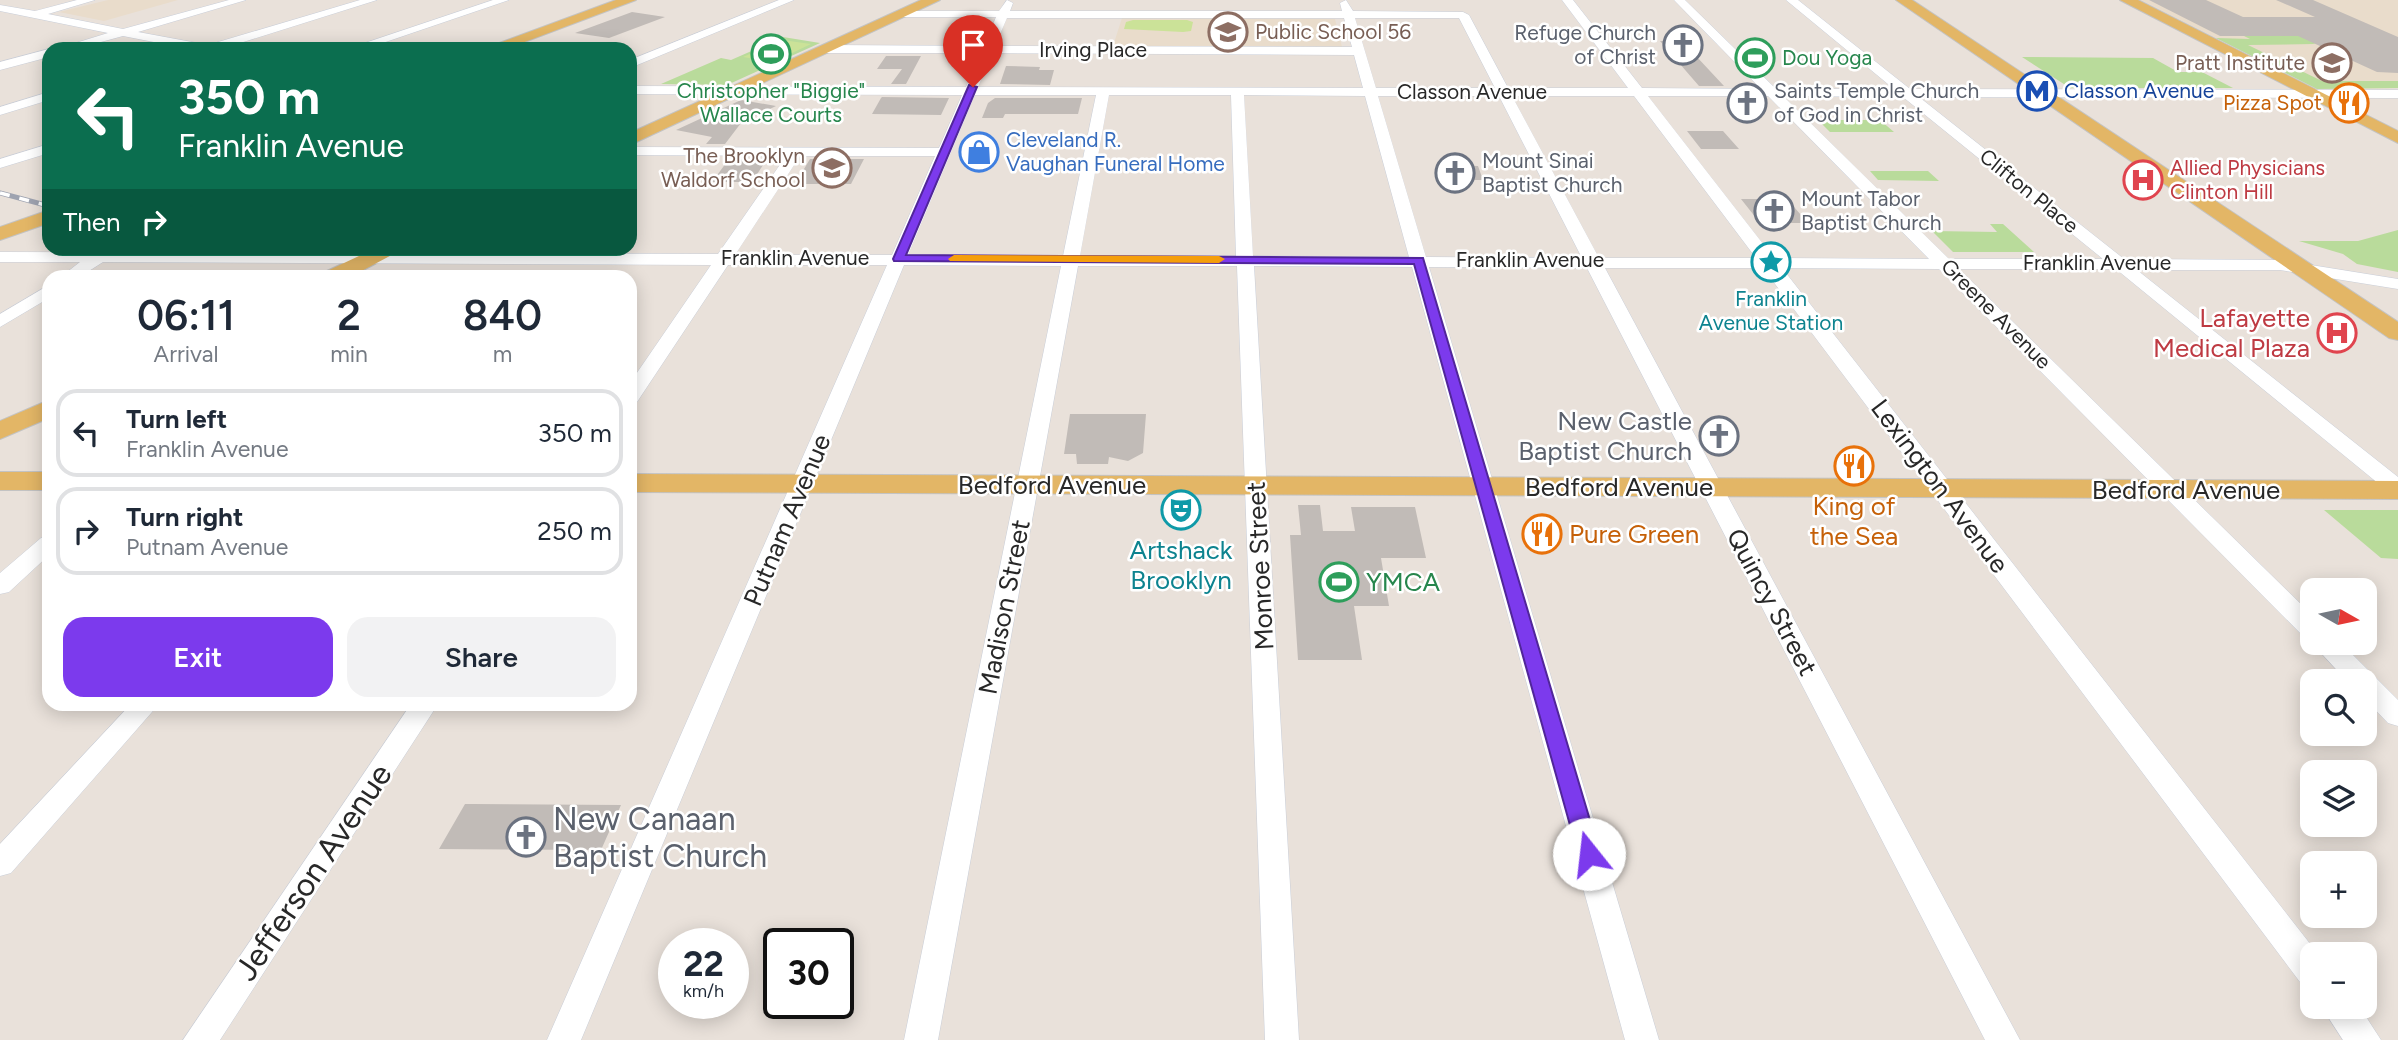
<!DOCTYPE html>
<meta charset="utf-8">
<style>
:root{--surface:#fff;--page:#f2f2f3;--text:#1f2937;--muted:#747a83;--line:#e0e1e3;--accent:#7c3aed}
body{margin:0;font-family:Figtree,sans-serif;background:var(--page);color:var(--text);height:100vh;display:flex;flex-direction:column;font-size:26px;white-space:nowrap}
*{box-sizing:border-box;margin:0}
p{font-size:23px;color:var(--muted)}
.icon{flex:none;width:38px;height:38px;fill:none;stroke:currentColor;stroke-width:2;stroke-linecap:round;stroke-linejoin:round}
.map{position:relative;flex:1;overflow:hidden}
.panel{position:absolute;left:42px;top:270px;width:595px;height:441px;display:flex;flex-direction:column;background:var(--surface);border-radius:21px;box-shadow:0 4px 18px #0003}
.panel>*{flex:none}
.banner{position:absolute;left:42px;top:42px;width:595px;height:214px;border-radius:21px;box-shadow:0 4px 18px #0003;background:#0b6e4f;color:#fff;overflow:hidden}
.needle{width:46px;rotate:99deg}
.controls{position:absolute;left:2300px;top:578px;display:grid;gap:14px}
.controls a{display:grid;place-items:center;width:77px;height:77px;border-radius:14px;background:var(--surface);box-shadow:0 4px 18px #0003;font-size:35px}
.speed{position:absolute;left:658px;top:928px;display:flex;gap:14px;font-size:35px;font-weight:700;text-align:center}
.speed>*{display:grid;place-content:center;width:91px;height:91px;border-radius:50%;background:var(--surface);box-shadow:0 4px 18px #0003;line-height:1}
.speed small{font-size:18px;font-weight:400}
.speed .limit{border:4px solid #111;border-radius:10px;background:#fff;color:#111}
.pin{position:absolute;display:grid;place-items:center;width:60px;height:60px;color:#fff;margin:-72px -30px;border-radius:50% 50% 50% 0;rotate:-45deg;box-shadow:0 0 7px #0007}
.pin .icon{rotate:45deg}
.me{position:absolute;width:77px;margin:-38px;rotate:344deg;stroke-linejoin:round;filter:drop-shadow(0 0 5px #0008)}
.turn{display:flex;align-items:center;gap:24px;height:147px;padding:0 21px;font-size:32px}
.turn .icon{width:91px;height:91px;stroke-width:2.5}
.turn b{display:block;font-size:49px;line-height:60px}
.then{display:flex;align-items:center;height:66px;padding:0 21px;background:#0003;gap:14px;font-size:26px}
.eta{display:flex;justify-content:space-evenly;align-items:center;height:119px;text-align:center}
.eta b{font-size:42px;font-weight:600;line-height:49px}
.action{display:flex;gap:14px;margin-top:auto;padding:14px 21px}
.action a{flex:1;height:80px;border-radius:21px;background:var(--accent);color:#fff;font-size:28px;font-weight:600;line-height:80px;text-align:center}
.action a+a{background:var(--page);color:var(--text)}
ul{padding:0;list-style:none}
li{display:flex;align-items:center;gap:21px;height:88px;margin:0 14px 10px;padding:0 7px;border:4px solid var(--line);border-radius:21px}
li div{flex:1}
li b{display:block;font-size:26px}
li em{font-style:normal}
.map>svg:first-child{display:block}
</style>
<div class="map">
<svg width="2398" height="1040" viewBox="0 0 2398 1040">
<rect width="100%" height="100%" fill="#e9e1da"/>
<!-- education -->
<path fill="#e9dccb" d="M108,0H178L104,21L59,12Z
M2141,0H2398V88L2317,89Z
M1122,18L1335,19L1342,47L1113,46Z"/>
<!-- green -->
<path fill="#b9db9b" d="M2244,36H2319L2330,40L2313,44L2248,45L2322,81H2398V88L2317,89L2216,38L2250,39Z
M783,37L820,43L727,85L661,84L721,58L731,60Z
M2022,57L2153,58L2178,72H2202L2233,88H2070Z
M1818,120H1880L1894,132H1830Z
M1870,171H1928L1939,181L1878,180Z
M1990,224H2003L2034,252H1953L1932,231L1997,232Z
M2398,230V272L2357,264L2343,254L2299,241H2358Z
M2324,510H2398V559L2381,558Z"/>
<!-- pitch -->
<path fill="#cbe298" d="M1133,20H1187L1193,22L1191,31L1183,32L1124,29L1126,22Z
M782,40L811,44L773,62L743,57Z"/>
<!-- building -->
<path fill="#c1bbb7" d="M2149,0H2206L2243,17H2315L2276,0H2313L2398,37V73L2377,72L2298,36H2220Z
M632,12L665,17L609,38L575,33Z
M1660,41H1682L1724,86H1699Z
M886,56H921L906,84H891L902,69H877Z
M1006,66L1040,67L1039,70H1054L1050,85L1000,84Z
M881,98L882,97L949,98L941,115L872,114Z
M995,98H1082L1078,114H1005L1003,118H982L988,103Z
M741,100L776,106L741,123L725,144H706L712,137L676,130Z
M1687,131H1723L1739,149H1701Z
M729,159H767L752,182H712Z
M810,159H864L851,184H795Z
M1443,165L1478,166L1483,180H1448Z
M1741,199H1787L1808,223H1760Z
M1070,414H1146L1143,453L1128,461L1109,457L1108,464H1077L1076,454H1064Z
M1298,505H1320L1323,531H1355L1351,507H1415L1426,558H1381L1389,606H1354L1362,660H1298L1290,535H1301Z
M465,804H472L621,805L601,850L439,849Z"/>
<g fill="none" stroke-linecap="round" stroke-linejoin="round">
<!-- minor casing -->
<g stroke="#c9ced8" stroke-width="1">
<path id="minor" d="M77,0H95L48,14L123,29L229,0H246L138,32L208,45L360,0H377L221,49H190L123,36L75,49H56L108,33L0,11V5L35,11Z
M493,0H509L365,49H347Z
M779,0H794L630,68V60Z
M1007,0L1013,3L1010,11H1342L1340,3L1346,0L1353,11L1463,12L1469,15L1508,88H1628L1562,0H1573L1642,88L1761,89L1674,0H1685L1776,89H1894L1786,0H1798L1910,89L2398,90V98L1919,97L2124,259L2280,260L2398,279V289L2280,270H2137L2398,477V495L2390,493L2116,269H1959L2312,615V638L2303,636L1939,269L1782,268L2318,954H2312V986L2300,982L1763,268H1605L2020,1040H1985L1587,268L1429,267L1659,1040H1625L1412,267L1254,266L1299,1040H1265L1237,266H1078L938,1040H904L1061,266L904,265L581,1040H547L887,265H728L637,402L630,404V383L711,265L103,262L81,276H62L80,262H0V252L718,254L786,156L630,155V147L939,148L962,95L630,94V86L966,87L981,53H826L820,49L826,45L984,46L996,17H902L896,14L902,11H999ZM1007,18H1344L1352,47L995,46ZM1355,18H1459L1495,88H1376ZM993,53L1354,55L1363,88L978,87ZM975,95H1096L1063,256L908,255ZM1109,95H1231L1236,256H1080ZM1244,95L1365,96L1409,257L1253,256ZM1378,96H1499L1582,258L1426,257ZM1512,96H1634L1756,258H1599ZM1648,96H1768L1929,259L1774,258ZM1783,96L1903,97L2103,259H1949ZM800,156H935L892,255H735Z
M49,49V57L0,70V62Z
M49,92V100L0,115V107Z
M49,144V153L0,168V159Z
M49,285V298L0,327V314Z
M49,536V555L9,592L0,594V573L41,538Z
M2311,642H2340L2398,700V726L2388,723L2364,698V681H2347Z
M131,704H159L11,873L0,876V844Z
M411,704H438L220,1040H183Z
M2321,1006H2359L2381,1040H2343Z"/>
</g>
<!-- major casing -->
<g stroke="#c3c3c3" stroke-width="2">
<path id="major" d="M616,0H636L506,49H483Z
M921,0H940L630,145V133Z
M1896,0H1912L2398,322V340L2389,338Z
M2120,0H2138L2398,131V143Z
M49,210V223L0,240V227Z
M376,248H405L352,276H324L327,271Z
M49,400V418L0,439V421Z
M0,472H49V490H0Z
M630,474L2398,481V499L630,492Z"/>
</g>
<!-- minor -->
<use href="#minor" fill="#fff" fill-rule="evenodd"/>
<!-- major -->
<use href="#major" fill="#e3b666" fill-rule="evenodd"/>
<!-- rail casing -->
<g stroke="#9ea3b0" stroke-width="5">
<path id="rail" d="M0,193L49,206"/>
</g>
<!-- rail -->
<use href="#rail" stroke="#fff" stroke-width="3.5" stroke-dasharray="10" stroke-linecap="butt"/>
</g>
<!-- route -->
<path fill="#7c3aed" stroke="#51269a" stroke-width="2" d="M969,85L977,87L906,255L1423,258L1600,854L1597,860L1589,862L1581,860L1578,854L1414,264L894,261L893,259Z"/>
<!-- slow -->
<path fill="#f59e0b" d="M954,255L1219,256L1225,259L1219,263L950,261L948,259Z"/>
<!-- icons -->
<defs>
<g id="school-ring" transform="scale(2.0125)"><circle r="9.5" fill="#fff" stroke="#8d6e63" stroke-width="1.5"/><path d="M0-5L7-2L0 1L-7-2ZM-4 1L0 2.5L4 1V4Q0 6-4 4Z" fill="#8d6e63"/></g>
<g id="church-ring" transform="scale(2.0125)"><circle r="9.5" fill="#fff" stroke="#6b7280" stroke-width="1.5"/><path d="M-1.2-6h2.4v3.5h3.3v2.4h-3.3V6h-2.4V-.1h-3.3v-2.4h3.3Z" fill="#6b7280"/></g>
<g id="stadium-ring" transform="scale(2.0125)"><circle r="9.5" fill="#fff" stroke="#2e9e5b" stroke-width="1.5"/><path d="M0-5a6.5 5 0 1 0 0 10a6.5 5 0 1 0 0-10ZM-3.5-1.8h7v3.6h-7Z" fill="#2e9e5b"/></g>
<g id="university-ring" transform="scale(2.0125)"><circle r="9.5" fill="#fff" stroke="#8d6e63" stroke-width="1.5"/><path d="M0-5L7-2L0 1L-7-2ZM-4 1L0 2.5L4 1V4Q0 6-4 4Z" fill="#8d6e63"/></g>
<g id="metro-ring" transform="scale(2.0125)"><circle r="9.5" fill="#fff" stroke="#1a4fb4" stroke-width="1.5"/><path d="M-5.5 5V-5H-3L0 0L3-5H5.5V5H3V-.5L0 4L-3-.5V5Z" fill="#1a4fb4"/></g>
<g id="restaurant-ring" transform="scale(2.0125)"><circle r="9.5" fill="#fff" stroke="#e8710a" stroke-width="1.5"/><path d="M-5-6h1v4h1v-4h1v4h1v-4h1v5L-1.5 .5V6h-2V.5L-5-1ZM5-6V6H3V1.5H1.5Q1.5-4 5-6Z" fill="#e8710a"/></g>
<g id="shop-ring" transform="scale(2.0125)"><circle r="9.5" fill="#fff" stroke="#3f7fe0" stroke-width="1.5"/><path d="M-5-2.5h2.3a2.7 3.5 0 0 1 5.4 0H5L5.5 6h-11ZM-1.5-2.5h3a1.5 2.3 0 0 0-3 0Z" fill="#3f7fe0"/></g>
<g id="hospital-ring" transform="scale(2.0125)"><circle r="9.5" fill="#fff" stroke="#e0444e" stroke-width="1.5"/><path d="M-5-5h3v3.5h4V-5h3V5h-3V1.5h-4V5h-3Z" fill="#e0444e"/></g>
<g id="sight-ring" transform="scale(2.0125)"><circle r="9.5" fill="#fff" stroke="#0f9aa8" stroke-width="1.5"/><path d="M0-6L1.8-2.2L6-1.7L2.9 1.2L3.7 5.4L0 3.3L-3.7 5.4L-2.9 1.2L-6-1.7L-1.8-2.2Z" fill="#0f9aa8"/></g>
<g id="theatre-ring" transform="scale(2.0125)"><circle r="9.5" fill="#fff" stroke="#0f9aa8" stroke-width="1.5"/><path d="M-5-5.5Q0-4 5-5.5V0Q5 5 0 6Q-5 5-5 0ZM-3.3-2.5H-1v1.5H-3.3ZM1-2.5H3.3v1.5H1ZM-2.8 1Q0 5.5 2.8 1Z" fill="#0f9aa8"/></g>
</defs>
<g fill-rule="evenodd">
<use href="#school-ring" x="1228" y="32"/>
<use href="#church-ring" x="1683" y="45"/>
<use href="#stadium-ring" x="771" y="54"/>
<use href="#stadium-ring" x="1755" y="58"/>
<use href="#university-ring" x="2332" y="63"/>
<use href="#metro-ring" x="2037" y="91"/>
<use href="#church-ring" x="1747" y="103"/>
<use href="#restaurant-ring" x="2349" y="103"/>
<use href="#shop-ring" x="979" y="152"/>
<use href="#school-ring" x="832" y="168"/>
<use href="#church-ring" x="1455" y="173"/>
<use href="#hospital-ring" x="2143" y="180"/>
<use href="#church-ring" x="1774" y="211"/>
<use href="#sight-ring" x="1771" y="262"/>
<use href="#hospital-ring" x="2337" y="333"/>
<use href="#church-ring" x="1719" y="436"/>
<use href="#restaurant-ring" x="1854" y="466"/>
<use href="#theatre-ring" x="1181" y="510"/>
<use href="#restaurant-ring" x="1542" y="534"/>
<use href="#stadium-ring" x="1339" y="582"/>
<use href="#church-ring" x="526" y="837"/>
</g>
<g text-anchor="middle" stroke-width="5" stroke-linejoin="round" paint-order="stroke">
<!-- far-education labels -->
<g font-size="21" fill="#785e54" stroke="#fff" text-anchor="end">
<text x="1255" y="39" text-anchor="start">Public School 56</text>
<text x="2305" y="70">Pratt Institute</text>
<text x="805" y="163">The Brooklyn<tspan x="805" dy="24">Waldorf School</tspan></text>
</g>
<!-- far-worship labels -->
<g font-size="21" fill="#5b616d" stroke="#fff" text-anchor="start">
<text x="1656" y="40" text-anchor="end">Refuge Church<tspan x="1656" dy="24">of Christ</tspan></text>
<text x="1774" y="98">Saints Temple Church<tspan x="1774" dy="24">of God in Christ</tspan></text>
<text x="1482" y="168">Mount Sinai<tspan x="1482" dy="24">Baptist Church</tspan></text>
<text x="1801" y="206">Mount Tabor<tspan x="1801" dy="24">Baptist Church</tspan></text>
</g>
<!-- far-street labels -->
<g font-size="21" fill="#282828" stroke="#fff">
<text x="1093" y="57">Irving Place</text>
<text x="1472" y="99">Classon Avenue</text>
<text transform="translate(2029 191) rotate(39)" y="7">Clifton Place</text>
<text x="795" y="265">Franklin Avenue</text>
<text x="1530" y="267">Franklin Avenue</text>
<text x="2097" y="270">Franklin Avenue</text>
<text transform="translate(1996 314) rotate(45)" y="7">Greene Avenue</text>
</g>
<!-- far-leisure labels -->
<g font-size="21" fill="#27864d" stroke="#fff" text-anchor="start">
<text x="1782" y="65">Dou Yoga</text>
<text x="771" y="98" text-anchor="middle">Christopher "Biggie"<tspan x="771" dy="24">Wallace Courts</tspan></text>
</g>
<!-- far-transit labels -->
<g font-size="21" fill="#164399" stroke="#fff" text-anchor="start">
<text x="2064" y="98">Classon Avenue</text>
</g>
<!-- far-food labels -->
<g font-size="21" fill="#c56008" stroke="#fff" text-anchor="end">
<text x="2322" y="110">Pizza Spot</text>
</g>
<!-- far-shop labels -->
<g font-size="21" fill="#366cbe" stroke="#fff" text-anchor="start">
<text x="1006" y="147">Cleveland R.<tspan x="1006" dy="24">Vaughan Funeral Home</tspan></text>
</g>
<!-- far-health labels -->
<g font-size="21" fill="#be3a42" stroke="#fff" text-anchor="start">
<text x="2170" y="175">Allied Physicians<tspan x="2170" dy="24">Clinton Hill</tspan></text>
</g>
<!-- far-culture labels -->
<g font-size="21" fill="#0d838f" stroke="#fff">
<text x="1771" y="306">Franklin<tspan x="1771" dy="24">Avenue Station</tspan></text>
</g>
<!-- health labels -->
<g font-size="26" fill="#be3a42" stroke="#fff" text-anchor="end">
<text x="2310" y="327">Lafayette<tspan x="2310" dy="30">Medical Plaza</tspan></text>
</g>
<!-- worship labels -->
<g font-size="26" fill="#5b616d" stroke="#fff" text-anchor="end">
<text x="1692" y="430">New Castle<tspan x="1692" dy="30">Baptist Church</tspan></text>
</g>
<!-- street labels -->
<g font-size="26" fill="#282828" stroke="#fff">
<text x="1052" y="494">Bedford Avenue</text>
<text transform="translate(1940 486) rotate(53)" y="9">Lexington Avenue</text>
<text x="1619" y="496">Bedford Avenue</text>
<text x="2186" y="499">Bedford Avenue</text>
<text transform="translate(787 520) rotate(-67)" y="9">Putnam Avenue</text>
<text transform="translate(1260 566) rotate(-93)" y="9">Monroe Street</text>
<text transform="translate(1772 602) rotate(62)" y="9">Quincy Street</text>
<text transform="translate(1004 607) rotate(-79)" y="9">Madison Street</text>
</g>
<!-- food labels -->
<g font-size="26" fill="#c56008" stroke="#fff">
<text x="1854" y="515">King of<tspan x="1854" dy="30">the Sea</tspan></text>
<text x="1569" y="543" text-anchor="start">Pure Green</text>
</g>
<!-- culture labels -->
<g font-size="26" fill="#0d838f" stroke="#fff">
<text x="1181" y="559">Artshack<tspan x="1181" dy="30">Brooklyn</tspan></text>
</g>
<!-- leisure labels -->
<g font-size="26" fill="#27864d" stroke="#fff" text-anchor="start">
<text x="1366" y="591">YMCA</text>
</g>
<!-- near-worship labels -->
<g font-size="32" fill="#5b616d" stroke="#fff" text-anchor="start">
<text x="553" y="830">New Canaan<tspan x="553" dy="37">Baptist Church</tspan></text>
</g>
<!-- near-street labels -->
<g font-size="32" fill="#282828" stroke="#fff">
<text transform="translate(313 872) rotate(-56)" y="11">Jefferson Avenue</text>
</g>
</g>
</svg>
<div class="controls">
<a><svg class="needle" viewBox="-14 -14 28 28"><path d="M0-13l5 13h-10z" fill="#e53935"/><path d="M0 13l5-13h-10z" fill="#747a83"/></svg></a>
<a><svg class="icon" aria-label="search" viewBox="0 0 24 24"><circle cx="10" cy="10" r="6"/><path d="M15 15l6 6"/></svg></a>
<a><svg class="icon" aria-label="layers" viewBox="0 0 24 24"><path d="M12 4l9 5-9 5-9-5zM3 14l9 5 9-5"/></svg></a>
<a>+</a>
<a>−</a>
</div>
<div class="speed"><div>22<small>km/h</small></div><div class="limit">30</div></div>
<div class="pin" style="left:973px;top:87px;background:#d93025"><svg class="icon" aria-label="arrive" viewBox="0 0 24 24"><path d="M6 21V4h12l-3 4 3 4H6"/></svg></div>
<svg class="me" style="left:1589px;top:854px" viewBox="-20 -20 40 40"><circle r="19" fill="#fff"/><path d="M0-13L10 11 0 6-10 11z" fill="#7c3aed"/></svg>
<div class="banner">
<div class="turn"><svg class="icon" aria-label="left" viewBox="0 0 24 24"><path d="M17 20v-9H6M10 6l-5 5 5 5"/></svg><div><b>350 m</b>Franklin Avenue</div></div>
<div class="then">Then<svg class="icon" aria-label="right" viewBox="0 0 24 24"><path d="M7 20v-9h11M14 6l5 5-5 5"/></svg></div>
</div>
<section class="panel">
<div class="eta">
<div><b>06:11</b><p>Arrival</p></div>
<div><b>2</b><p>min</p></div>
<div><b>840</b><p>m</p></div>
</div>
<ul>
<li><svg class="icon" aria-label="left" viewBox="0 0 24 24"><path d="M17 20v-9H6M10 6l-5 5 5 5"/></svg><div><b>Turn left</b><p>Franklin Avenue</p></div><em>350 m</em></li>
<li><svg class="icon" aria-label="right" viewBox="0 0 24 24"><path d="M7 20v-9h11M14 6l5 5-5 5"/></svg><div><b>Turn right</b><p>Putnam Avenue</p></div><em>250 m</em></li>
</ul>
<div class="action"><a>Exit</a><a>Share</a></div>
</section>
</div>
